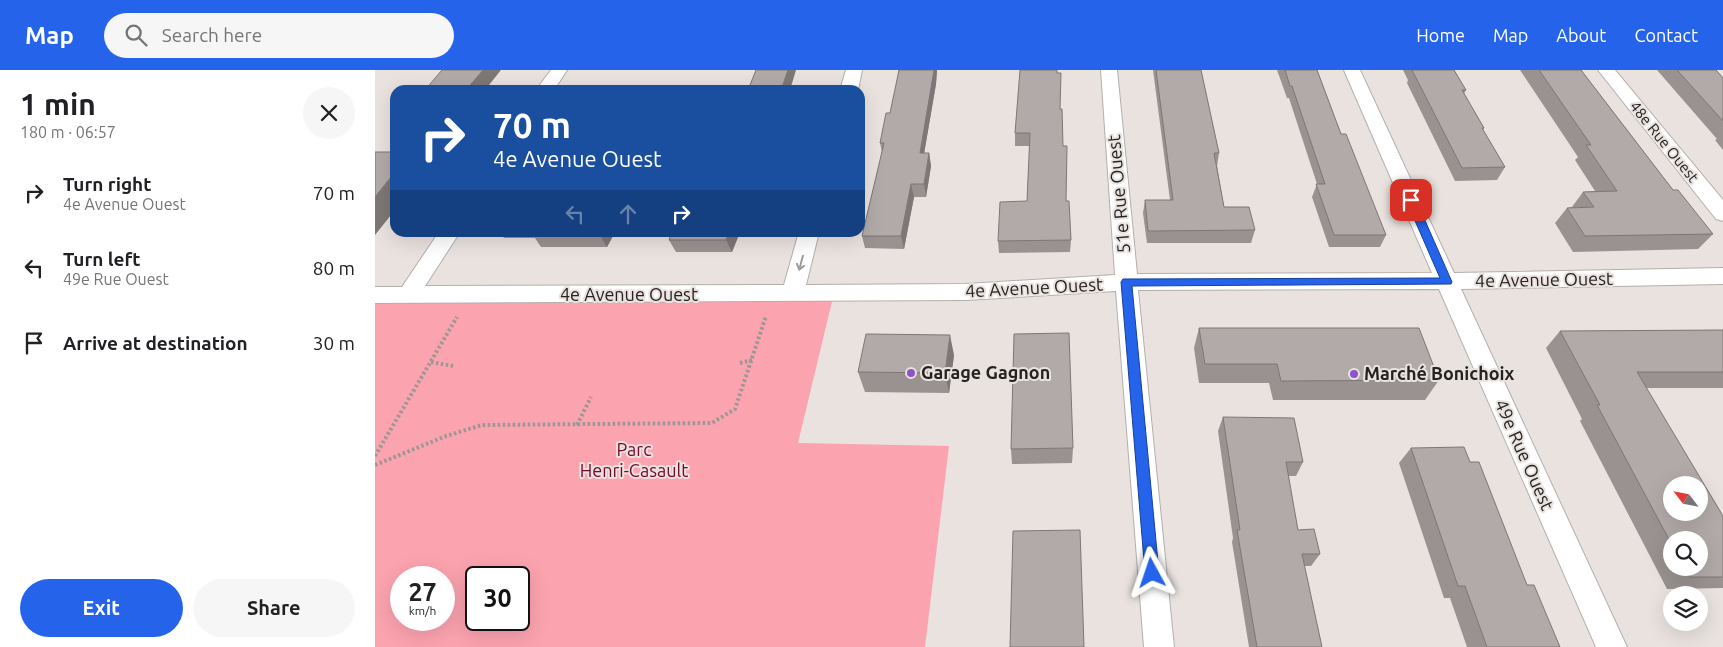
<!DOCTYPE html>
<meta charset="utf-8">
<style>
:root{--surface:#fff;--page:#f6f6f6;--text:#202124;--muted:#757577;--accent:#2563eb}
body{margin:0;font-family:Ubuntu,sans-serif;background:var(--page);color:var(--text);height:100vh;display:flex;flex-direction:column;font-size:19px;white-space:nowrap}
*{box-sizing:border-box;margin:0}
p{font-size:16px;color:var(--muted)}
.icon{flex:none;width:28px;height:28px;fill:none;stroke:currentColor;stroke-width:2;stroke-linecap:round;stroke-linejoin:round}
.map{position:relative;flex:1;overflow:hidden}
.drawer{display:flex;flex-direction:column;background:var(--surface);width:375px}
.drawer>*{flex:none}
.guide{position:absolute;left:15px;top:15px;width:475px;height:152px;border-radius:15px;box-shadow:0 5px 20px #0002;background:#1a4fa0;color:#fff;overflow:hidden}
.needle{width:32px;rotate:302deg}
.buttons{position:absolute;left:1288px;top:406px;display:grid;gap:10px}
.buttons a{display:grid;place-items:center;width:45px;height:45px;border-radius:50%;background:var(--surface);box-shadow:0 5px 20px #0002;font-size:25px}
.speed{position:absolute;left:15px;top:496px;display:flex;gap:10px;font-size:25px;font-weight:700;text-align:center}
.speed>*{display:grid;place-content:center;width:65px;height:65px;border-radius:50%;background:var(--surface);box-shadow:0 5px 20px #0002;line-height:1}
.speed small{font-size:12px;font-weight:400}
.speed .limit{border:2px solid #111;border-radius:8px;background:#fff;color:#111}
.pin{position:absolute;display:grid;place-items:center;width:42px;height:42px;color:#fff;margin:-21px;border-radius:10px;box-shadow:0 2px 8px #0006}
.me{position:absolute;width:55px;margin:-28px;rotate:355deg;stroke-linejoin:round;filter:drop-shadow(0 0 4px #0008)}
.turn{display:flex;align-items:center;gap:18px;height:105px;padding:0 20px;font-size:22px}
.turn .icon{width:65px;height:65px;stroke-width:2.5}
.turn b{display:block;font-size:35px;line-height:42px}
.lanes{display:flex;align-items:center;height:48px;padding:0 20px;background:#0003;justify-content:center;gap:25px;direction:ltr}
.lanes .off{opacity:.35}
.round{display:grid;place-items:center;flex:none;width:52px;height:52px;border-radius:26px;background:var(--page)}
.summary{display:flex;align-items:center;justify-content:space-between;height:85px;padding:0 20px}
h1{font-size:30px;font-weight:700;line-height:38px}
.cta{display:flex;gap:10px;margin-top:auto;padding:10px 20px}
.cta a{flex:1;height:58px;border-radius:30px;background:var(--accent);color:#fff;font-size:20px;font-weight:700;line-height:58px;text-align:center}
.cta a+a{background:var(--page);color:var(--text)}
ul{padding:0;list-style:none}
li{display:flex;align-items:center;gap:15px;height:75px;padding:0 20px}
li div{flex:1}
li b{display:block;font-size:19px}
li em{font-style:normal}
header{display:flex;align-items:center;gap:30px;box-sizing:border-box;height:70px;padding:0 25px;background:var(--accent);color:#fff}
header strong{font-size:24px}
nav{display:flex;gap:28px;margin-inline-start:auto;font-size:18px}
.search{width:350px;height:45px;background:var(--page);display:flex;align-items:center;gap:12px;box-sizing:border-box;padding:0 18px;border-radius:28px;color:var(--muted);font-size:19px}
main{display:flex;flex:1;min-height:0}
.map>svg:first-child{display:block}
</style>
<header>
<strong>Map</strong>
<div class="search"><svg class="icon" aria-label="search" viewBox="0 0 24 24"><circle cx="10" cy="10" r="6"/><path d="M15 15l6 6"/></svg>Search here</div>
<nav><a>Home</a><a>Map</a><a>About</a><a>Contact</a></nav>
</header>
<main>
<section class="drawer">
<div class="summary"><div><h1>1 min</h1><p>180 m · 06:57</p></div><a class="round"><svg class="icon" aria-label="close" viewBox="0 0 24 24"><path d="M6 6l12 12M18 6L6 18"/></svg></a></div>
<ul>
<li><svg class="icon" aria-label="right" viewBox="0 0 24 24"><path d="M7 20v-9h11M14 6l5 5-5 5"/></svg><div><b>Turn right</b><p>4e Avenue Ouest</p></div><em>70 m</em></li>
<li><svg class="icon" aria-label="left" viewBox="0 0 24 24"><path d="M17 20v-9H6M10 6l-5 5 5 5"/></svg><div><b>Turn left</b><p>49e Rue Ouest</p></div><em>80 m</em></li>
<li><svg class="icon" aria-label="arrive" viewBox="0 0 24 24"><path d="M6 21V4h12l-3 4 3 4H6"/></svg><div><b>Arrive at destination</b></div><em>30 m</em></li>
</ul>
<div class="cta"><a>Exit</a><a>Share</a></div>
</section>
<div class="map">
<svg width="1348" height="577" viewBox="0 0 1348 577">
<rect width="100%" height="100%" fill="#e9e2de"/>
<!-- green -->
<path fill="#fba3af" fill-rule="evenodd" d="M459,223L423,373L574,376L550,577H0V225ZM26,508H69V550H26ZM101,508H144V550H101Z"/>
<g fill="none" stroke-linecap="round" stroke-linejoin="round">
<!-- minor casing -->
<g stroke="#b5afab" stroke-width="2">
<path id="minor" d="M176,0H192L179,20H161Z
M471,0H487L483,20H465Z
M726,0H742L762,204L1057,203L969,0H985L1079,203L1348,198V214L1086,219L1252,577H1221L1064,219L763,220L799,577H769L741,221L591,230L0,233V217H27L64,162H85L50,216L409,215L424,162H444L431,215L591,214L740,205Z
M1223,0H1240L1348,130V151L1341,149Z"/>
</g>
<!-- path -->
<path stroke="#9d9794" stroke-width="4" stroke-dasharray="2.5 2.5" stroke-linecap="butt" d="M56,292L78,296
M365,293L377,290
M202,355L216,327
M0,386L82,247
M0,395L71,366L107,355L337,353L360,339L391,246"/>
<!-- minor -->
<use href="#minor" fill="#fff" fill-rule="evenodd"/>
</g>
<!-- wall -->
<path fill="#999290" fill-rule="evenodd" d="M523,0H562L561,14L549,83H554L556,96L551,127H539L529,179L490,178L487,166L507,82L505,73L515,43L524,2Z
M778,0H826L844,83L842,96L849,137L880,160L876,173H772L768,143L770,130H795Z
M902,0H942L966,64L1011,165L1005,177H954L937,127L942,114L914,28H912Z
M1028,0H1079L1091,20L1089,24L1109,58L1108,60L1130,97L1122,110L1080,111L1032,13L1033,10Z
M1145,0H1206L1298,120L1338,164L1323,179L1198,182L1180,153L1192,138L1197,137L1208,122L1220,121L1200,90L1203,87Z
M1282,0H1341L1348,8V80L1340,70L1342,69Z
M685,39L691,131L696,170L695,182L624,183L623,171L652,131L655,76H640V63Z
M125,162H240L232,177H166L160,168H129Z
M365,162L357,182H301L294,170Z
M824,258L1064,310L1050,330H898L894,313H824L819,278Z
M1348,260V318H1271L1348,446V518L1292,519L1205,351L1207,349L1171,278L1185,261ZM1296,470L1324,498H1296Z
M579,285L574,323L490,322L483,302Z
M848,347L928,392L921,406H913L923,460L945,484L936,496H929L947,577H874L857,472L858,468L843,361Z
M698,378L697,393L637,394L636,379Z
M1036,378L1095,392L1152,515L1185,577H1092L1075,528H1069L1024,393Z"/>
<!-- shaded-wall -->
<path fill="#7d7776" d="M108,0H126L110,20H91Z
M413,0H421L415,20H406Z
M559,0H562L561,14L547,96L545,83Z
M554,83L556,96L551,127L549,114Z
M20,102V140L0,165V127Z
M536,114L539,127L529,179L526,166Z
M223,162H240L232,177Z
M354,162H365L357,182L351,170Z
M575,265L579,285L574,323L570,303Z"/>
<!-- building -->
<path fill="#b2aaa8" stroke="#7d7776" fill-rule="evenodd" d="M67,0H108L91,20H50Z
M381,0H413L406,20H373Z
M524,0H559L545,83H554L549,114H536L526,166H487L509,73H505L511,43H515Z
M645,0H682V3H686L685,39H687L688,76H692L691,131H694L696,170L623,171L625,132L652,131L655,63H640Z
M781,0H826L844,83H839L849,137H874L880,160L773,161L770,130H798Z
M910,0H942L966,64H971L1011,165H959L941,114H950L917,16H915Z
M1037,0H1079L1091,20H1087L1109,58H1107L1130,97L1087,98Z
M1164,0H1206L1298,120H1303L1338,164L1210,166L1192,138L1219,137L1208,122L1242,121L1211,75H1216Z
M1302,0H1341L1348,8V51Z
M197,19H244L196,20Z
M0,82H20V102L0,127Z
M297,162H354L351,170H294Z
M824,258H1044L1064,310L906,311L902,294H830Z
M1348,260V302H1262L1348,446V507H1315L1309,498H1324V470H1296V473L1222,335H1225L1185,261ZM1296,415H1324V442H1296Z
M694,263L698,378L636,379L639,264Z
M491,264L575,265L570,303L483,302Z
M848,347L919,348L928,392H911L923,460L939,459L945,484H927L947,577H882L862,460H865Z
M1089,377L1095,392H1104L1152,515H1159L1185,577H1112L1090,516H1083L1036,378Z
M705,460L709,577H635L638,461Z"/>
<!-- one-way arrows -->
<defs><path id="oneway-shaft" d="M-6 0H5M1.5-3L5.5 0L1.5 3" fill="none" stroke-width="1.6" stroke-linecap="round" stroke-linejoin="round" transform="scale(1.25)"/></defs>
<use stroke="#9d9c9b" href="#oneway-shaft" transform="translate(426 193) rotate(105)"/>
<!-- route -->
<path fill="#2563eb" stroke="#184099" d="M1036,127L1041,130L1077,212L1076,214L757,216L784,503L782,508L777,510L772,508L770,503L746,212L748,209L1065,208L1031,130Z"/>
<!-- markers -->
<g fill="#8d53ca" stroke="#e9e2de" stroke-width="2">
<circle cx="536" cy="303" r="5"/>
<circle cx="979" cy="304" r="5"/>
</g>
<g text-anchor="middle" stroke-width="4" stroke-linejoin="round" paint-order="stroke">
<!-- far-street labels -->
<g font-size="15" fill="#252321" stroke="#e9e2de">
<text transform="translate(1289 72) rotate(51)" y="5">48e Rue Ouest</text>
</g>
<!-- street labels -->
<g font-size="18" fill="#252321" stroke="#e9e2de">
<text transform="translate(744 124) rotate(-95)" y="6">51e Rue Ouest</text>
<text transform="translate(1169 210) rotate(-1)" y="6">4e Avenue Ouest</text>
<text transform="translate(659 218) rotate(-3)" y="6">4e Avenue Ouest</text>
<text x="254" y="231">4e Avenue Ouest</text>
<text transform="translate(1149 385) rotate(66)" y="6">49e Rue Ouest</text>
</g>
<!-- poi labels -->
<g font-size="18" font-weight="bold" fill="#252321" stroke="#e9e2de" text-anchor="start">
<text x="546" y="309">Garage Gagnon</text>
<text x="989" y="310">Marché Bonichoix</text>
</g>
<!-- park labels -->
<g font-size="18" fill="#75072c" stroke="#e9e2de">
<text x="259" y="386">Parc<tspan x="259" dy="21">Henri-Casault</tspan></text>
</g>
</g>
</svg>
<div class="buttons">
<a><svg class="needle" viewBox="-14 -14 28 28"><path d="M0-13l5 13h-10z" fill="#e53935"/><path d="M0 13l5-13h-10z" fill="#757577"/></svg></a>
<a><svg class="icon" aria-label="search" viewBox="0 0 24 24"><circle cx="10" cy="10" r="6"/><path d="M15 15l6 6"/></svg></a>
<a><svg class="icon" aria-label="layers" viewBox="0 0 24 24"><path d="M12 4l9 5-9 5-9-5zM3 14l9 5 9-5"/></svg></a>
</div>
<div class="speed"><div>27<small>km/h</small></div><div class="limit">30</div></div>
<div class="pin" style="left:1036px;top:130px;background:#d93025"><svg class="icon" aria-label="arrive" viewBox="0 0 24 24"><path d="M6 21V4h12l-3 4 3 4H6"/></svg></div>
<svg class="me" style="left:777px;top:503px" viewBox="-20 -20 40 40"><path d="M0-17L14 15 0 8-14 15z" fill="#2563eb" stroke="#fff" stroke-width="4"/></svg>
<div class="guide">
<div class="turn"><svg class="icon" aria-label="right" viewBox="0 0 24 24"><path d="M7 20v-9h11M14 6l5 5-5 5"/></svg><div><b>70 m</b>4e Avenue Ouest</div></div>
<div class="lanes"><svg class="icon off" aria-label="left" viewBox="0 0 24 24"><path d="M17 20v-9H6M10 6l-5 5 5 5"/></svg><svg class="icon off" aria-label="ahead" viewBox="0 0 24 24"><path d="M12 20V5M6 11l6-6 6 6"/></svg><svg class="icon" aria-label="right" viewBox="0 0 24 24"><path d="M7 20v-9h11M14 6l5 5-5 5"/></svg></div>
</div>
</div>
</main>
